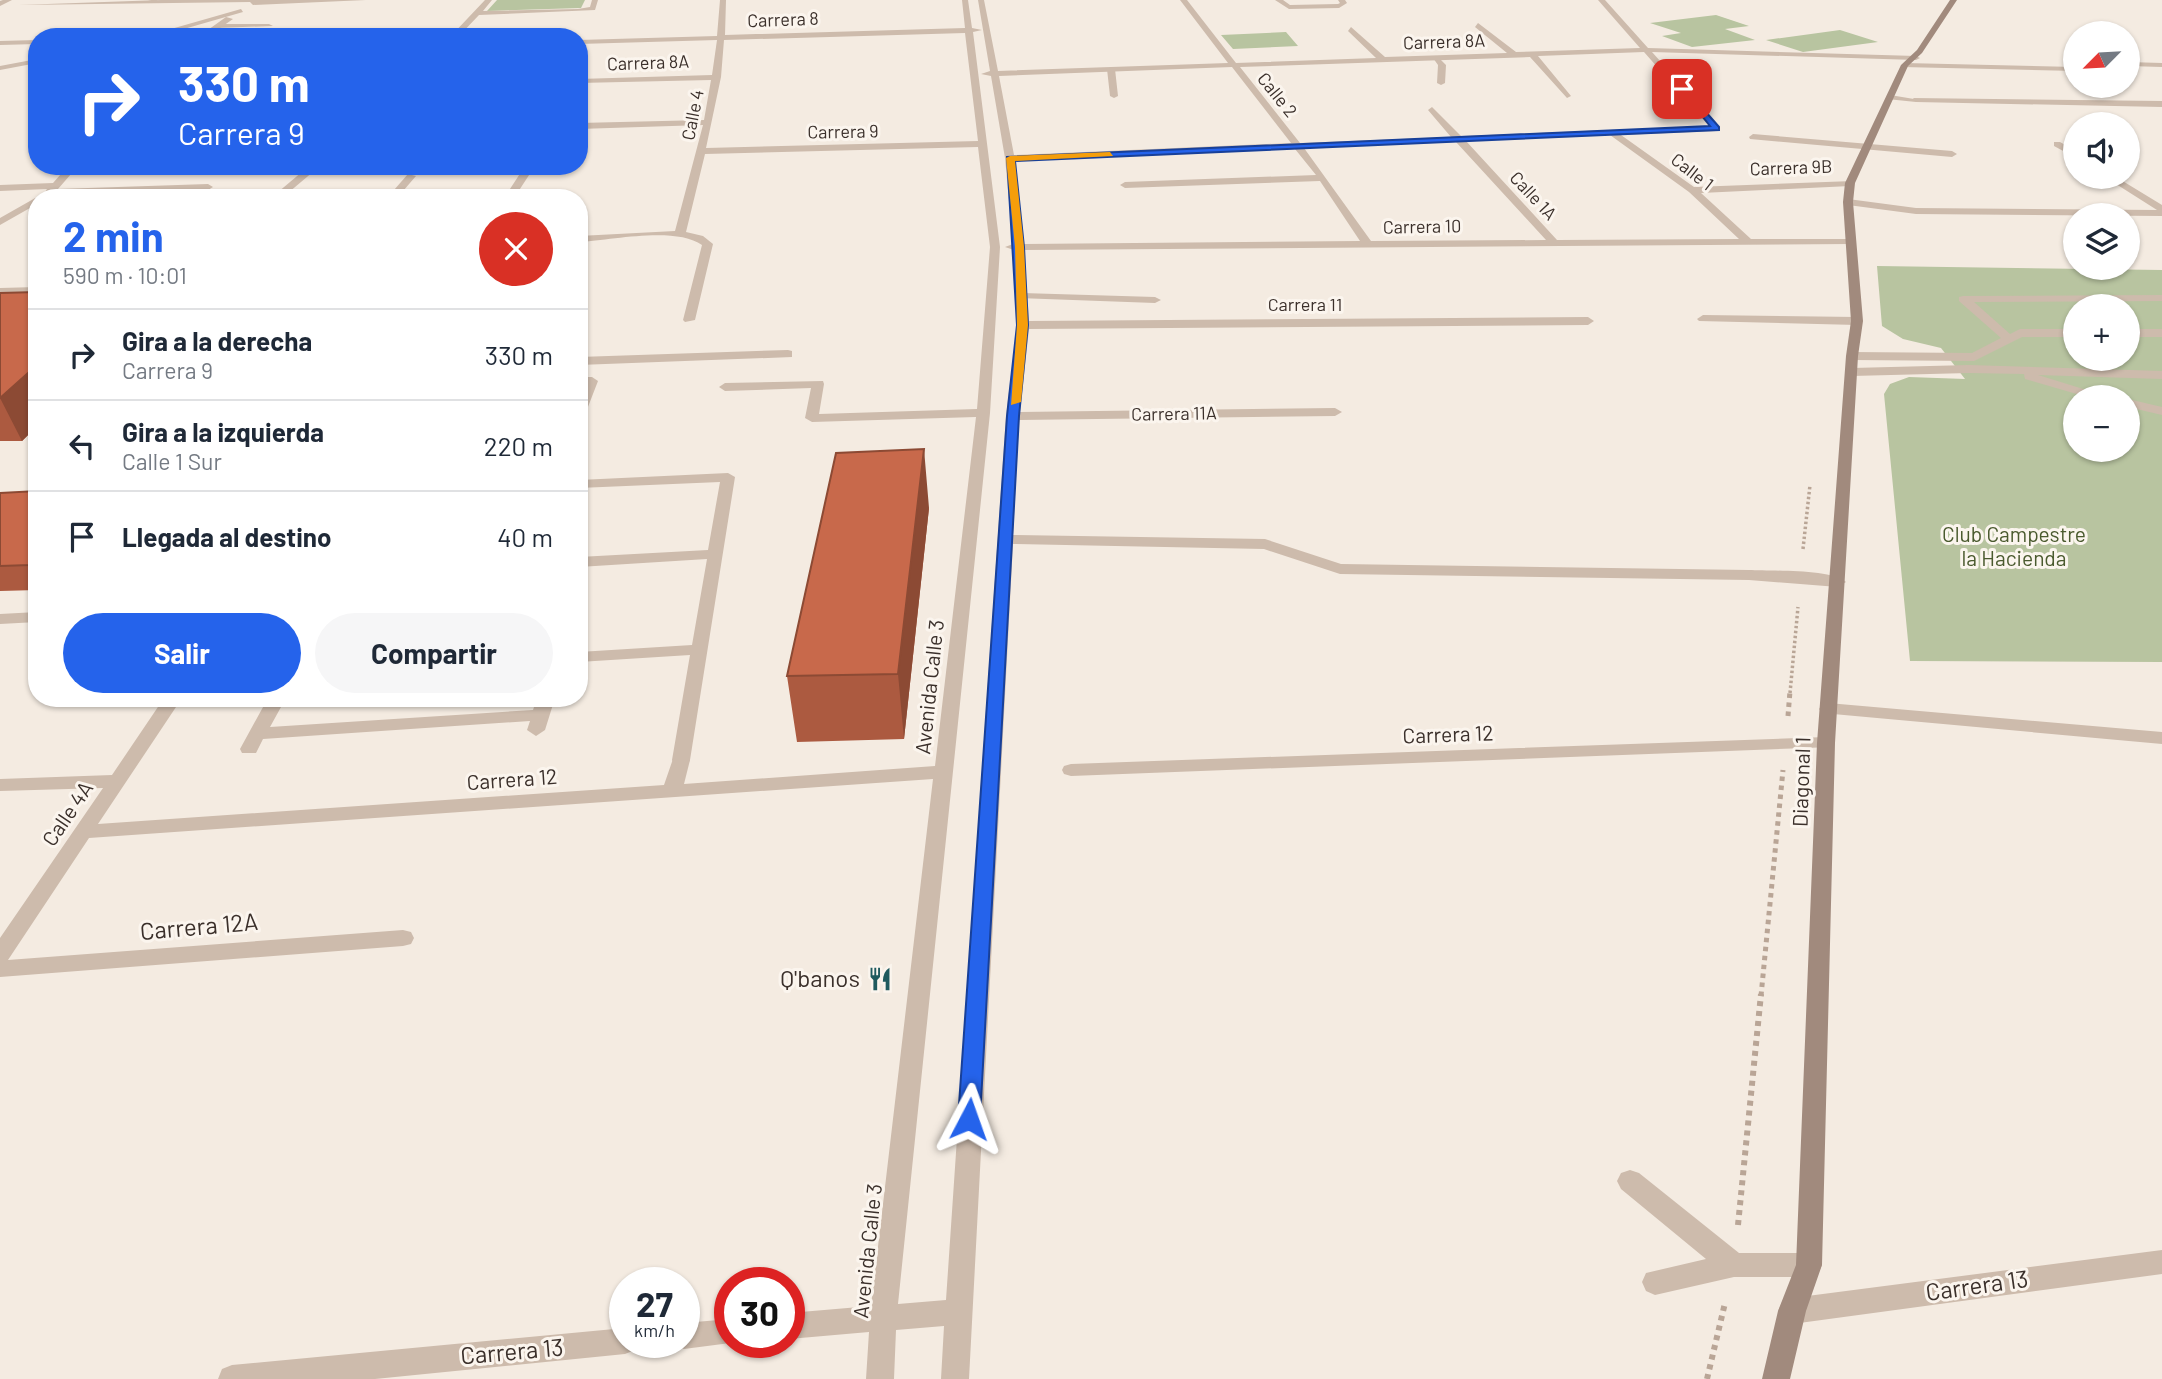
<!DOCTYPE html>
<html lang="es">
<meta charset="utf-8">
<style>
:root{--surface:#fff;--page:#f6f6f7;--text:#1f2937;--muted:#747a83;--line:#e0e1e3;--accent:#2563eb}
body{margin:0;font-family:Barlow,sans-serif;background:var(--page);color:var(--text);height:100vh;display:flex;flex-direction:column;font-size:26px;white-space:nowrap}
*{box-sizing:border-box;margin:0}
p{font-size:23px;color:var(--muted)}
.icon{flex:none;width:38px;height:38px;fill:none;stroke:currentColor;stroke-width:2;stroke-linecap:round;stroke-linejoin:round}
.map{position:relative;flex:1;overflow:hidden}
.details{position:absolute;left:28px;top:189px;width:560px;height:518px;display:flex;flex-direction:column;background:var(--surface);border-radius:28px;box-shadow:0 2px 5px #0004}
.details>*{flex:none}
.banner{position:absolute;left:28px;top:28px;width:560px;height:147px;border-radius:28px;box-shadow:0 2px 5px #0004;background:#2563eb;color:#fff;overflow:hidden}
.needle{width:46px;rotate:246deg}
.buttons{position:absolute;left:2063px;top:21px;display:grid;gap:14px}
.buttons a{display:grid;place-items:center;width:77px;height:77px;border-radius:50%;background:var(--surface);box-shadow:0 2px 5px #0004;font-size:35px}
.speed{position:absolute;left:609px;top:1267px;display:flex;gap:14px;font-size:35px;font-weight:700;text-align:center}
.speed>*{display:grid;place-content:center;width:91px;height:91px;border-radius:50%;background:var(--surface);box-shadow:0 2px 5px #0004;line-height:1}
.speed small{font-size:18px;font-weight:400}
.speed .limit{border:10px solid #d22;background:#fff;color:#111}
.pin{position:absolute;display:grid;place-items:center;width:60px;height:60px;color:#fff;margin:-30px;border-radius:14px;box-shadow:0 4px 10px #0006}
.me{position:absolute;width:77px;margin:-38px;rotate:4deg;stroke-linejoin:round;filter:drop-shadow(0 0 5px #0008)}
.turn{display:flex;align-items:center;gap:24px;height:147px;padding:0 35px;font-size:32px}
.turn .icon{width:91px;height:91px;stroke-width:2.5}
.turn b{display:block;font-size:49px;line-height:60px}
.round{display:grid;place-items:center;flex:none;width:74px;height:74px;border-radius:37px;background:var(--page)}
.summary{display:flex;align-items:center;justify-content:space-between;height:119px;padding:0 35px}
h1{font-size:42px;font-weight:700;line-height:52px;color:var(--accent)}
.action{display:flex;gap:14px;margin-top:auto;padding:14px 35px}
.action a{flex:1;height:80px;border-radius:42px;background:var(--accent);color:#fff;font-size:28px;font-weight:700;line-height:80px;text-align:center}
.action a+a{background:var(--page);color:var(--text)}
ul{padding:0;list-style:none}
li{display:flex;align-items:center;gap:21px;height:91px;padding:0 35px;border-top:2px solid var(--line)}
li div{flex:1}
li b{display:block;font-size:26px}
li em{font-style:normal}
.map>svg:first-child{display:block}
</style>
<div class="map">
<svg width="2162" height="1379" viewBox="0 0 2162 1379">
<rect width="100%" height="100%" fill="#f4ebe1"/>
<!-- green -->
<path fill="#b8c4a0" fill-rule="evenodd" d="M497,0H585L581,8L487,11Z
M1716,15L1749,26L1725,29L1755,40L1692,47L1662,36L1681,33L1650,23Z
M1840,30L1878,42L1803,52L1766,40Z
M1286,32L1298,46L1233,49L1221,35Z
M1877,266L2162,270V662L1910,661L1884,394L1890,384L1909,377L1965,379L1941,348L1903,339L1882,326ZM2076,306H2128V359H2076ZM2076,397H2128V450H2076Z"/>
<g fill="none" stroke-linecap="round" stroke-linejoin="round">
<!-- path-far2 -->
<path stroke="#b9a596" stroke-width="3.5" stroke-dasharray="2.5 2.5" stroke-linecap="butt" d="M1803,549L1810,485
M1790,693L1798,607"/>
<!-- path-far1 -->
<path stroke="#b9a596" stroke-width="5" stroke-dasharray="4.5 4.5" stroke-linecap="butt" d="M1788,716L1790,691
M1761,996L1783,770"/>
<!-- path -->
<path stroke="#b9a596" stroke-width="6" stroke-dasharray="5 5" stroke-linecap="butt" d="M1738,1225L1761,994
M1707,1379L1725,1303"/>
<!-- lane -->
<path fill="#cdbbac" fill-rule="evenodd" d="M148,0H158L155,2Z
M1275,0H1283L1290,5L1338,4L1340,3L1338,0H1345L1347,3L1339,8L1289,9Z
M218,24H269L273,26L215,28Z
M1437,56L1446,65L1445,83L1441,85L1437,83L1438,65L1433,58Z
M2128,62L2162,63V67L2128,66Z
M1905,63L2076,67V71L1902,67Z
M1111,67L1115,69L1118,96L1114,98L1110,96L1107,69Z
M1890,95L1920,100L1916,102L1887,99Z
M1753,134L1952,151L1957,154L1952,157L1750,139L1749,137Z
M1022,293L1155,297L1161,300L1155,303L1018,298V294Z
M2162,295V301L1974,302L2010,334L2020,329H2076V337H2022L1974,361L1852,360L1846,356L1852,352L1972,353L2001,338L1959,301V297L1963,296Z
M1703,315L1857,317L1863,321L1857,325L1699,321L1697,319Z
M2128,329H2162V337H2128Z
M788,350L792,351V357L579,365V357Z
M1969,365L2162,371V379L2038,375L2109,397H2087L2025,379L2024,374L1969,373L1852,376L1846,372L1852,368Z
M579,377H592L598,381L586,412L579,416V396L584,385H579Z
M2128,399L2162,407V415L2128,407Z
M728,473L735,477L690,760L688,764H674L672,760L690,655L579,662V652L692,645L707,559L579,567V557L708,550L720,482L579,488V480Z
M268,698H286L270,727L533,710L537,698H555L545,730L536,736L527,730L530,721L263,739L256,753H242L240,749Z
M1828,703L2162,732V744L1822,713L1819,709L1822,705Z
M1630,1170L1639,1173L1739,1253H1809L1818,1256L1822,1265L1818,1274L1809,1277H1734L1655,1295L1646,1291L1642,1282L1646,1273L1706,1259L1621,1189L1617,1181L1621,1173Z"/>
<!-- street -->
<path fill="#cdbbac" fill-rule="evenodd" d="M3,0H12L0,6V1Z
M161,0H366L253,5L250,2L19,5Z
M485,0H492L483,11L578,9L590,7L592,0H598L595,10L479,15L458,37H450Z
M720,0H726L725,35L965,28L962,0H968L972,28L982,30L973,32L1000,247L990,413L898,1304L946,1300L1006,416L1017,325L1014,250L1005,247L1013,244L1005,158L991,76L981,74L990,71L978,0H984L998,71L1228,63L1180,0H1187L1236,63L1376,58L1348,31L1351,27L1385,57L1507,53L1475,27L1478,23L1516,52L1640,48L1598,0H1605L1648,48L1916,56L1920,58L1916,60L1652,52L1720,128L1716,131L1621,135L1694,187L1853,181V185L1850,186L1701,193L1751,239H1854L1855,241L1850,244L1024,250L1029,321L1588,317L1594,321L1588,325L1029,329L1020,412L1335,408L1342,412L1335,416L1019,420L1013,535L1265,539L1341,564L1749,570C1770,571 1832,569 1846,582L1838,587L1749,580L1340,574L1264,549L1013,544L969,1379H941L944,1326L896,1330L894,1379H866L869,1332L789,1339V1313L871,1306L933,779L89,838L8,960L403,930L411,932L414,938L411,944L403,946L0,977V938L103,788L0,791V779L112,775L164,698H182L98,824L664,785L674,756H688L690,760L684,784L935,766L976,417L812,422L805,418L811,388L725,391L719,387L725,383L823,381L824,384L819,414L977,409L990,247L978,147L705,154L686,232L703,236L713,244L695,320L685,322L683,320L702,245C676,226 611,240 579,242V236L675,231L703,125L579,129V123L704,120L711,80L579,83V79L712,75L717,40L579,44V40L717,36ZM965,33L978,141L706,148L721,77L724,40ZM1644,52L1709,126L1461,136L1432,107L1428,110L1451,137L1300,143L1240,67L1530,57L1567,98L1571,96L1538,56ZM1232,67L1291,143L1014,155L999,76ZM1610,135L1689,192L1739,239L1557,240L1466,141ZM1456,142L1546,240L1371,241L1304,148ZM1295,149L1316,175L1125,182L1120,185L1125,188L1320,181L1360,241L1024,244L1015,161Z
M241,9L243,12L156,37H143Z
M226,17L233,19L207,37H198Z
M37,40V44L0,45V41Z
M37,59V63L0,70V66Z
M1913,98L2162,101V107L1916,102Z
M2054,142H2060L2076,151V158L2054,146Z
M68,166H78L58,189L208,184L213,187L208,190L50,195L45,192L47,189L0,191V185L53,183Z
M309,166H320L282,198H271Z
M525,166H535L514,198H504Z
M408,174L416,176L397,198H387Z
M2105,177H2116L2162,205V216L1916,214L1848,205L1843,202L1848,199L1916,208L2157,210Z
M37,197L40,198H37V204L0,225V218Z
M37,287V293L0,294V288Z
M37,612V622L0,624V614Z
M1826,737L1835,743L1832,747L1071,776L1064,774L1062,770L1064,766L1071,764Z
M2162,1250V1274L1792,1324L1782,1320L1778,1311L1782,1302L1792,1298Z
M730,1319V1342H738L684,1349L674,1345L673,1342H684V1323Z
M625,1328V1342H638L635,1350L625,1354L375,1379H218L222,1369L232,1365Z"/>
<!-- secondary -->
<path fill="#a18a7d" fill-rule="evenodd" d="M1950,0H1957L1922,53L1908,66L1855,183L1853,202L1863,321L1858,356L1835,743L1822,1265L1806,1311L1790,1379H1762L1778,1311L1796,1265L1817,743L1846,356L1851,321L1843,202L1845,183L1901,65L1917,50Z"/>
</g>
<!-- wall -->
<path fill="#ac5a40" d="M37,292V426L22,441H0V293Z
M37,491V590L0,591V493Z
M929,508L904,739L797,742L787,676Z"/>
<!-- shaded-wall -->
<path fill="#8c4a34" d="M37,365V426L22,441L0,398Z
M924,449L929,508L904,739L898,674Z
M35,560L37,563V577L30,565Z"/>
<!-- building -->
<path fill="#c8694b" stroke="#8c4a34" stroke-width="2" d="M37,292V365L0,398V293Z
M924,449L898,674L787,676L836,453Z
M37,491V560H35L30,565L0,566V493Z"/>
<!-- route -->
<path fill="#2563eb" stroke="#184099" stroke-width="2" d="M1679,87H1684L1719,127V130L1015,161L1024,247L1028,325L1019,416L980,1119L977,1125L969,1128L962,1125L958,1119L1007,416L1017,325L1007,157L1710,126Z"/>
<!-- slow -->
<path fill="#f59e0b" d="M1110,152L1113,156L1015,161L1024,247L1028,325L1021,402L1011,405L1017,325L1015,247L1006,158L1010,156Z"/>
<!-- icons -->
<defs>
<g id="restaurant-bare" transform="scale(1.89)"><path d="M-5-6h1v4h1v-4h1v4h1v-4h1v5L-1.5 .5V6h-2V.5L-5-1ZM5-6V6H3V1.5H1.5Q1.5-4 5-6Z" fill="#1f5a5e" stroke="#fbf5ee" stroke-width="2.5" paint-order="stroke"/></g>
</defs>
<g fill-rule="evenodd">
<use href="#restaurant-bare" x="880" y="979"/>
</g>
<g text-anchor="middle" stroke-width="6" stroke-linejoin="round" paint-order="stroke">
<!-- far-street labels -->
<g font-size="18" fill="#3b302b" stroke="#fbf5ee">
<text transform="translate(783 20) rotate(-2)" y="6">Carrera 8</text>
<text transform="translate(1444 42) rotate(-2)" y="6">Carrera 8A</text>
<text transform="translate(648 63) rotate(-2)" y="6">Carrera 8A</text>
<text transform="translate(1277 95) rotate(51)" y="6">Calle 2</text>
<text transform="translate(693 115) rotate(-79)" y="6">Calle 4</text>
<text transform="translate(843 132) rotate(-1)" y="6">Carrera 9</text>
<text transform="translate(1791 168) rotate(-2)" y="6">Carrera 9B</text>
<text transform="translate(1692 172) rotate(38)" y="6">Calle 1</text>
<text transform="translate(1533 196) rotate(47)" y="6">Calle 1A</text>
<text transform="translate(1422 227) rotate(-1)" y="6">Carrera 10</text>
<text x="1305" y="311">Carrera 11</text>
<text transform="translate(1174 414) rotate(-1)" y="6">Carrera 11A</text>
</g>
<!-- park labels -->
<g font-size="21" fill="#4a5a2e" stroke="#fbf5ee">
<text x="2014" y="542">Club Campestre<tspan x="2014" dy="24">la Hacienda</tspan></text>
</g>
<!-- street labels -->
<g font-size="21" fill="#3b302b" stroke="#fbf5ee">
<text transform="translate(930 687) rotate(-84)" y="7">Avenida Calle 3</text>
<text transform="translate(1448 735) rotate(-2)" y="7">Carrera 12</text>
<text transform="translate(512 780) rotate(-4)" y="7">Carrera 12</text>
<text transform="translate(1802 782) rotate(-88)" y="7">Diagonal 1</text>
<text transform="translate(68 814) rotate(-56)" y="7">Calle 4A</text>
<text transform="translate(868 1251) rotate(-84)" y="7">Avenida Calle 3</text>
</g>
<!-- near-street labels -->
<g font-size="24" fill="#3b302b" stroke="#fbf5ee">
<text transform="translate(199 927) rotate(-5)" y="8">Carrera 12A</text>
<text transform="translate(1977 1286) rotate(-8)" y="8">Carrera 13</text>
<text transform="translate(512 1352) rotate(-5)" y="8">Carrera 13</text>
</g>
<!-- near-poi labels -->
<g font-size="24" fill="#3b302b" stroke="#fbf5ee" text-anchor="end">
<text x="860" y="987">Q'banos</text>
</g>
</g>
</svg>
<div class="buttons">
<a><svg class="needle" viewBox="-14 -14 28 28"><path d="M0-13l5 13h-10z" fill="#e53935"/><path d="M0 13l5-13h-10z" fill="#747a83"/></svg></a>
<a><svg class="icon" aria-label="sound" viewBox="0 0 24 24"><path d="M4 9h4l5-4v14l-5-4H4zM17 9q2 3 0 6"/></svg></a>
<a><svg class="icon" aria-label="layers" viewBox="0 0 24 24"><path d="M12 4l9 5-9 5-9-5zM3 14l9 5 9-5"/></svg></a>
<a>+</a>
<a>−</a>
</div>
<div class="speed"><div>27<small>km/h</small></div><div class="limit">30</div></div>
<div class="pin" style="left:1682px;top:89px;background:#d93025"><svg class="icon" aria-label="arrive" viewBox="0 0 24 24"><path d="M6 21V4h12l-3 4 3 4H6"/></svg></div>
<svg class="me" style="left:969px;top:1119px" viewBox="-20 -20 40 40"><path d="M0-17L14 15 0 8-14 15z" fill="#2563eb" stroke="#fff" stroke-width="4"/></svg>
<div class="banner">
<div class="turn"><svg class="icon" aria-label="right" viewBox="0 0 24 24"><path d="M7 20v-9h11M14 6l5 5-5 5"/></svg><div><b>330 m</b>Carrera 9</div></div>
</div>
<section class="details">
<div class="summary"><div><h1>2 min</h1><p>590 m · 10:01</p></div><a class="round" style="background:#d93025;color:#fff"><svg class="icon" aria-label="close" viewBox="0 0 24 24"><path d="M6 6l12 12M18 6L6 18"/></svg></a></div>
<ul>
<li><svg class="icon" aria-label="right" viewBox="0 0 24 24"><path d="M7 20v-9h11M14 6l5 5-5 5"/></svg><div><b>Gira a la derecha</b><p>Carrera 9</p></div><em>330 m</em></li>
<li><svg class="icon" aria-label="left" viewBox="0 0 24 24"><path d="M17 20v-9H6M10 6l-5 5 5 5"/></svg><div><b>Gira a la izquierda</b><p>Calle 1 Sur</p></div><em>220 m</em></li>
<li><svg class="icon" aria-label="arrive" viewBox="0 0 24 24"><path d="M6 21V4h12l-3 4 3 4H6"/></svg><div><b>Llegada al destino</b></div><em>40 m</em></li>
</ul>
<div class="action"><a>Salir</a><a>Compartir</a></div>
</section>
</div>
